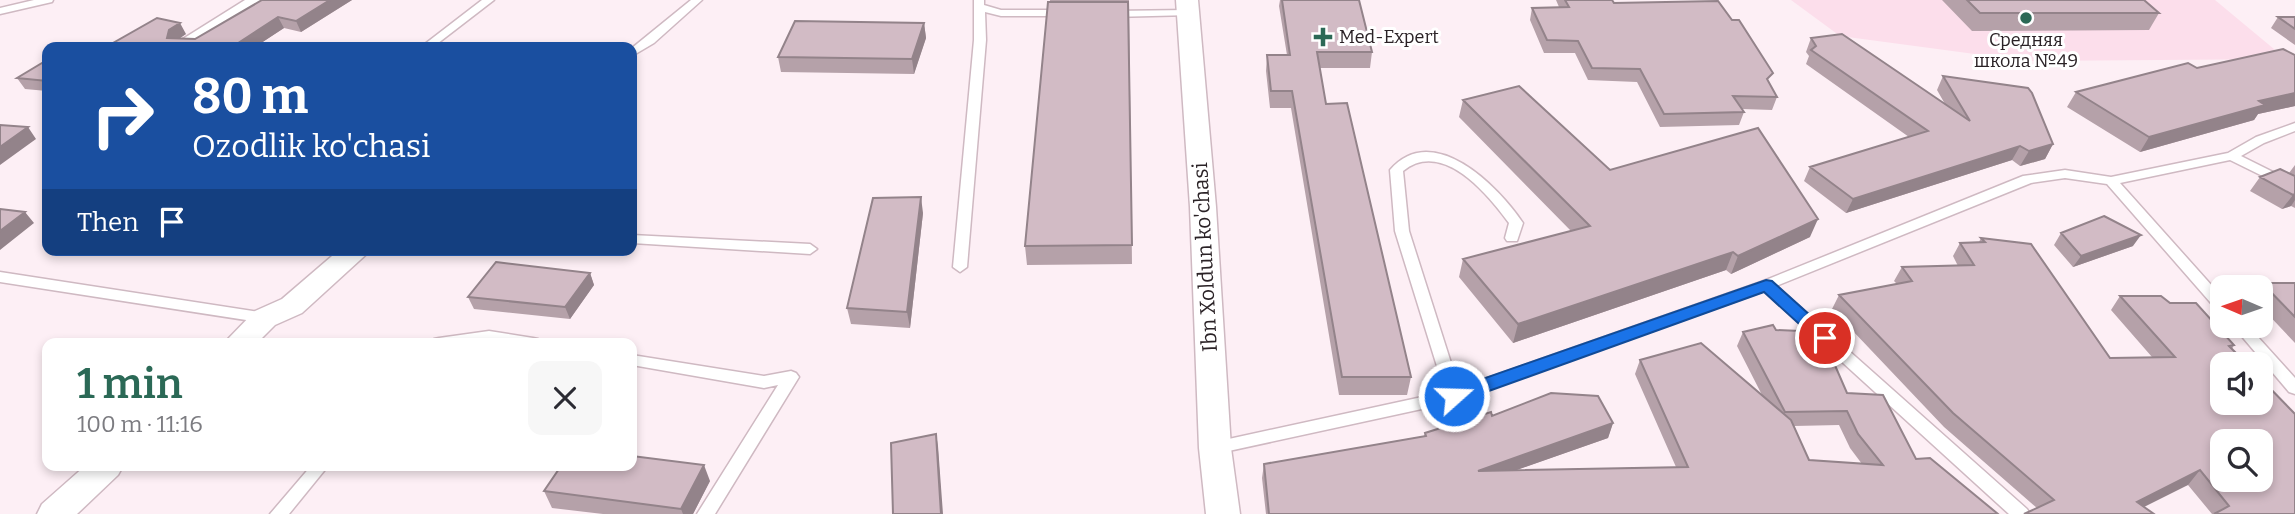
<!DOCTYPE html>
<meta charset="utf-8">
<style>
:root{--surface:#fff;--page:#f7f7f7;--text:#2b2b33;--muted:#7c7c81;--accent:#2b6956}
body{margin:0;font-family:Bitter,serif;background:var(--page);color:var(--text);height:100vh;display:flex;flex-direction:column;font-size:26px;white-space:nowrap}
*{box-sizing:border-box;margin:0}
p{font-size:23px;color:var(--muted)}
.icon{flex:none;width:38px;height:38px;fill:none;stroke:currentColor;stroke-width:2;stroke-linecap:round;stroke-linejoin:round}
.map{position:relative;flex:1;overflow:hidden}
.side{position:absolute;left:42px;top:338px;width:595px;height:133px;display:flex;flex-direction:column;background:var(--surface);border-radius:14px;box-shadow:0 4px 10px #0003}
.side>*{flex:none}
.top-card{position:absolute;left:42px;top:42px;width:595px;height:214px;border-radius:14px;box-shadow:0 4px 10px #0003;background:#1a4fa0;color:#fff;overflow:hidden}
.needle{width:46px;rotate:272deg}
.buttons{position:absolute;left:2210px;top:275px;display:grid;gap:14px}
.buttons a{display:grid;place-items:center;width:63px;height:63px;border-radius:14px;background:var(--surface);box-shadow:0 4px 10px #0003;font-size:35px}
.pin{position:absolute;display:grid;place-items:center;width:60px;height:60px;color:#fff;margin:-30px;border:4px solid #fff;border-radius:50%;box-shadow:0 2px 7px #0007}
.me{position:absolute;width:77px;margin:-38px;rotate:70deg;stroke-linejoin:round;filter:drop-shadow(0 0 5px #0008)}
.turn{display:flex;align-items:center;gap:24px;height:147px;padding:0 35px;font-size:32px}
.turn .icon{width:91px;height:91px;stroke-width:2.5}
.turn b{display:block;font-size:49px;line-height:60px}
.then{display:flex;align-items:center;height:66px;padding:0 35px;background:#0003;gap:14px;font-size:26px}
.round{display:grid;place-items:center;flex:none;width:74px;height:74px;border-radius:14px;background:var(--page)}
.head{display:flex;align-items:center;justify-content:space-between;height:119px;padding:0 35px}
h1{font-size:42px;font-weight:600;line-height:52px;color:var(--accent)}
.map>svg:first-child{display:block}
</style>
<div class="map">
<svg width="2295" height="514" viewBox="0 0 2295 514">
<rect width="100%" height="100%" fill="#fdeff5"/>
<!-- built -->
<path fill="#fcdeeb" d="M1791,0H2215L2286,59L2027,61L1840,36Z"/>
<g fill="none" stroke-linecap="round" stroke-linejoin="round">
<!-- service casing -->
<g stroke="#cfb9c2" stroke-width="3">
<path id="service" d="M34,0H53L52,2L0,14V8Z
M482,0H494L433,47H421Z
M691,0H702L654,43L632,56V48Z
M974,0H984V5L1001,10H1064L1069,13L1064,16H1001L985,12L986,40L967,267L960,272L953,267L974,40Z
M1188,10L1192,11V15L1112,17L1107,14L1112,11Z
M2295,123V131L2264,143L2241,156L2295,183V192L2230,160L2120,183L2222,297V311L2217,310L2107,184L2065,178L2031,183L1776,286L2027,509L2030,514H2009L1764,291L1454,402L1215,454L1209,452L1207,448L1209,444L1215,442L1445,392L1395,231L1390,170C1433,120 1498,186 1523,223L1517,241H1507L1505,238L1509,223C1487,193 1442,139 1403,171L1409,231L1459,388L1761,282L2023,176L2065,170L2111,177L2228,153L2256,137Z
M632,235L810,244L817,249L810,254L632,243Z
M0,272L265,313L272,318L265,323L0,282Z
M2233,326H2248L2295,378V394L2289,392Z
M489,331L533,338L538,339L541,343H431L434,339L439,338Z
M632,355L764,376L791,371L796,373L799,377L715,514H697L778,385L764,388L632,365Z
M311,466H328L289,514H270Z"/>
</g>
<!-- minor casing -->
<g stroke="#cfb9c2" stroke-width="3">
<path id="minor" d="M245,0H271L201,47H175L178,42Z
M1176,0H1198L1216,207L1231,448L1240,514H1206L1199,448L1190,207Z
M339,250H371L302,313L275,325L257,343H224L255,311L282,299Z
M85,466H123L118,475L77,514H37L42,504Z"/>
</g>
<!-- service -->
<use href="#service" fill="#fff" fill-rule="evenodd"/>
<!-- minor -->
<use href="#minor" fill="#fff" fill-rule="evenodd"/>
</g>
<!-- wall -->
<path fill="#b5a1a9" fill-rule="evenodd" d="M262,0H352L301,32L284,28L255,47H106L186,34L179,38L195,39Z
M1050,0H1129L1132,264L1027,265L1025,246Z
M1280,0H1359L1372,52L1370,68H1320L1326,104L1411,377L1407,395H1339L1291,108H1270L1266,71L1267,55H1287L1279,6Z
M1556,0H1612L1614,3L1769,82L1777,97L1772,110L1742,109L1744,112L1739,125L1660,127L1637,82L1588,80L1575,53H1544L1530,20L1532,8L1559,7Z
M1942,0H2144L2159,13L2149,30L1972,31Z
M2278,17H2295V45L2271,28Z
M924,23L926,38L914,74L781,72L778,57Z
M1811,38L1945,104L1937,90L1943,76L2053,144L2045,159L2020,166L2012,160L1846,213L1804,181L1810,167L1909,137L1806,64L1809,56L1806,52Z
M2295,55V106L2258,114L2254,120L2140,152L2067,107L2076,92L2197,68Z
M47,60V91L25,89L17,78Z
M1463,100L1610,170L1810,237L1731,274L1726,270L1513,343L1459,277L1463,259L1571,231L1459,117Z
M2295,165V208L2291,206L2282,209L2250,191L2260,177L2289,173Z
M923,213L910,328L851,324L847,308Z
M2061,233L2133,246L2073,267L2054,245Z
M1981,238L2110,358L2152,357L2111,310L2120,296L2170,303L2234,345L2232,349L2295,514H2212L2188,485L2037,508L1944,427L1832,309L1839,295L1897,284L1894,281L1902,267L1958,266L1953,256L1960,243L1979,242Z
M590,273L594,285L570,319L474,309L468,297Z
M2262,283H2295V343L2261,307V287H2259Z
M1776,330L1847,393L1916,459L1998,514H1266L1262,478L1264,464L1424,436L1425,433L1492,416L1613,423L1608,438L1516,470L1676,467L1635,374L1640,360L1762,395L1737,346L1743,332ZM1839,425L1850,448L1862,464L1809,460L1794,426Z
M710,481L693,514H603L552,508L544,491Z"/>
<!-- shaded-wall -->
<path fill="#93838a" d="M330,0H352L301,32L296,21Z
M278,17L284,28L255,47H232Z
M180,23L186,34L176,41L167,38L169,30Z
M924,23L926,38L914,74L912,59Z
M2295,93V106L2258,114L2254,120L2140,152L2149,137L2259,101Z
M28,127L36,139L0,165V147Z
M2053,144L2045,159L2020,166L2029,151Z
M2020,146L2012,160L1846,213L1853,199Z
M2295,194V200L2291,206L2282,209L2293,195Z
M921,197L923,213L910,328L907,312Z
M25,212L34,223L0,250V231Z
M1818,219L1810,237L1731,274L1738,256Z
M2141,235L2133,246L2073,267L2081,256Z
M1733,252L1726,270L1513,343L1518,324Z
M590,273L594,285L570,319L565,307Z
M1613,423L1608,438L1474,485L1478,471Z
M936,434L938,446L943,514H941Z
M704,465L710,481L693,514H683L681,509Z
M2200,470L2188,485L2130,514L2137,502Z"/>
<!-- building -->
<path fill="#d2bbc5" stroke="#93838a" stroke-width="2" fill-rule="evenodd" d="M262,0H330L296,21L278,17L232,47H106L157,18L180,23L169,30L167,38L195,39Z
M1282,0H1359L1372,52H1317L1326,104L1347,103L1411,377H1342L1292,91H1271L1267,55H1290Z
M1565,0H1612L1614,3L1718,1L1732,20H1739L1773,73L1767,79L1777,97L1733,96L1744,112L1664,114L1640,69L1592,68L1578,41L1547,40L1532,8L1569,7Z
M1967,0H2144L2159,13H1980Z
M1048,2H1128L1132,245L1025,246Z
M2278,17H2295V29Z
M795,21L924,23L912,59L778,57Z
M1842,34L1970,121L1943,76L2028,88L2032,93L2053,144L2029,151L2020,146L1853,199L1810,167L1928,131L1811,50L1816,46L1811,38Z
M2283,49L2295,55V93L2259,101L2265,105L2149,137L2076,92L2188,63L2197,68Z
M47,60V81L17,78Z
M1519,86L1610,170L1758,128L1818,219L1738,256L1733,252L1518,324L1463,259L1590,226L1463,100Z
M0,125L28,127L0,147Z
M2280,169L2295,176V194L2293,195L2260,177Z
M921,197L907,312L847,308L873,198Z
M0,209L25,212L0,231Z
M2104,216L2141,235L2081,256L2061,233Z
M1981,238L2031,244L2110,358L2175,357L2120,296H2161L2170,303H2196L2234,345L2229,346L2247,364H2222V402H2261V379L2295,414V514H2214L2229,506L2200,470L2137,502L2154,514H2024L2054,500L1953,413L1839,295L1912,281L1902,267L1974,265L1960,243L1985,242ZM2222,441H2261V480H2222Z
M496,262L590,273L565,307L468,297Z
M2262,283H2295V317Z
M1773,325L1776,330L1800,331L1827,347L1847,393L1883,395L1916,459L1930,458L1998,514H1269L1264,464L1426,436L1425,433L1491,412L1492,416L1551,393L1598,396L1613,423L1478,471L1688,467L1640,360L1701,343L1791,420L1809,460L1883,465L1858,434L1847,411L1785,412L1743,332Z
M936,434L941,514H893L891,443Z
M632,456L704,465L681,509L544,491L561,466H632Z"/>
<!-- route -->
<path fill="#1a73e8" stroke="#114b97" stroke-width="2" d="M1766,280L1772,281L1831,334L1834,338L1831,342H1819L1764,292L1461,401H1448L1445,396L1448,391Z"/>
<!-- markers -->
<g fill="#2b6956" stroke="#fff" stroke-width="2.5">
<circle cx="2026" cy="18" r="7"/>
<path d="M1319.5 26.5h7v7h7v7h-7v7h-7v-7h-7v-7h7z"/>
</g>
<g text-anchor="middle" stroke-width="6" stroke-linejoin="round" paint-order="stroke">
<!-- far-poi labels -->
<g font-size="18" fill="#2a2226" stroke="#fff" text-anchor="start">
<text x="1339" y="43">Med-Expert</text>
<text x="2026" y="46" text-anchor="middle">Средняя<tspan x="2026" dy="21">школа №49</tspan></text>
</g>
<!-- street labels -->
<g font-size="21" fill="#2a2226" stroke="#fff">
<text transform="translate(1205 257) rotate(-93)" y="7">Ibn Xoldun ko'chasi</text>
</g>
</g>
</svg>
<div class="buttons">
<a><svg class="needle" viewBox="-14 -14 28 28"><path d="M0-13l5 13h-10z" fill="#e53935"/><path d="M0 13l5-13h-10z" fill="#7c7c81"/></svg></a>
<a><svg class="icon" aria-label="sound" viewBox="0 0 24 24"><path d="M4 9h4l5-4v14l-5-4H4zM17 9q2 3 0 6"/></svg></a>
<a><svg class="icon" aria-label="search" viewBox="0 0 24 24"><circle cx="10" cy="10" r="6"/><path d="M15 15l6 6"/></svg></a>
</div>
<div class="pin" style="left:1825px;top:338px;background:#d93025"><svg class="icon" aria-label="arrive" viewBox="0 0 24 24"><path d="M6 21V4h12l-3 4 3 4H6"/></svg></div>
<svg class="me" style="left:1454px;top:396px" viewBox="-20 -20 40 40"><circle r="17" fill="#1a73e8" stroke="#fff" stroke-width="3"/><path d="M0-11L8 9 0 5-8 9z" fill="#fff"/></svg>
<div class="top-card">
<div class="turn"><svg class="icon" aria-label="right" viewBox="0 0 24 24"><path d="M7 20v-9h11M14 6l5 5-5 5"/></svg><div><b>80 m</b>Ozodlik ko'chasi</div></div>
<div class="then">Then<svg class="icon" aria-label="arrive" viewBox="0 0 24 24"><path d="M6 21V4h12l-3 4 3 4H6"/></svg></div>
</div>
<section class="side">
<div class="head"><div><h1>1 min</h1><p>100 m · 11:16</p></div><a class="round"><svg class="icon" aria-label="close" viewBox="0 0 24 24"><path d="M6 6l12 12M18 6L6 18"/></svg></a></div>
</section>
</div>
